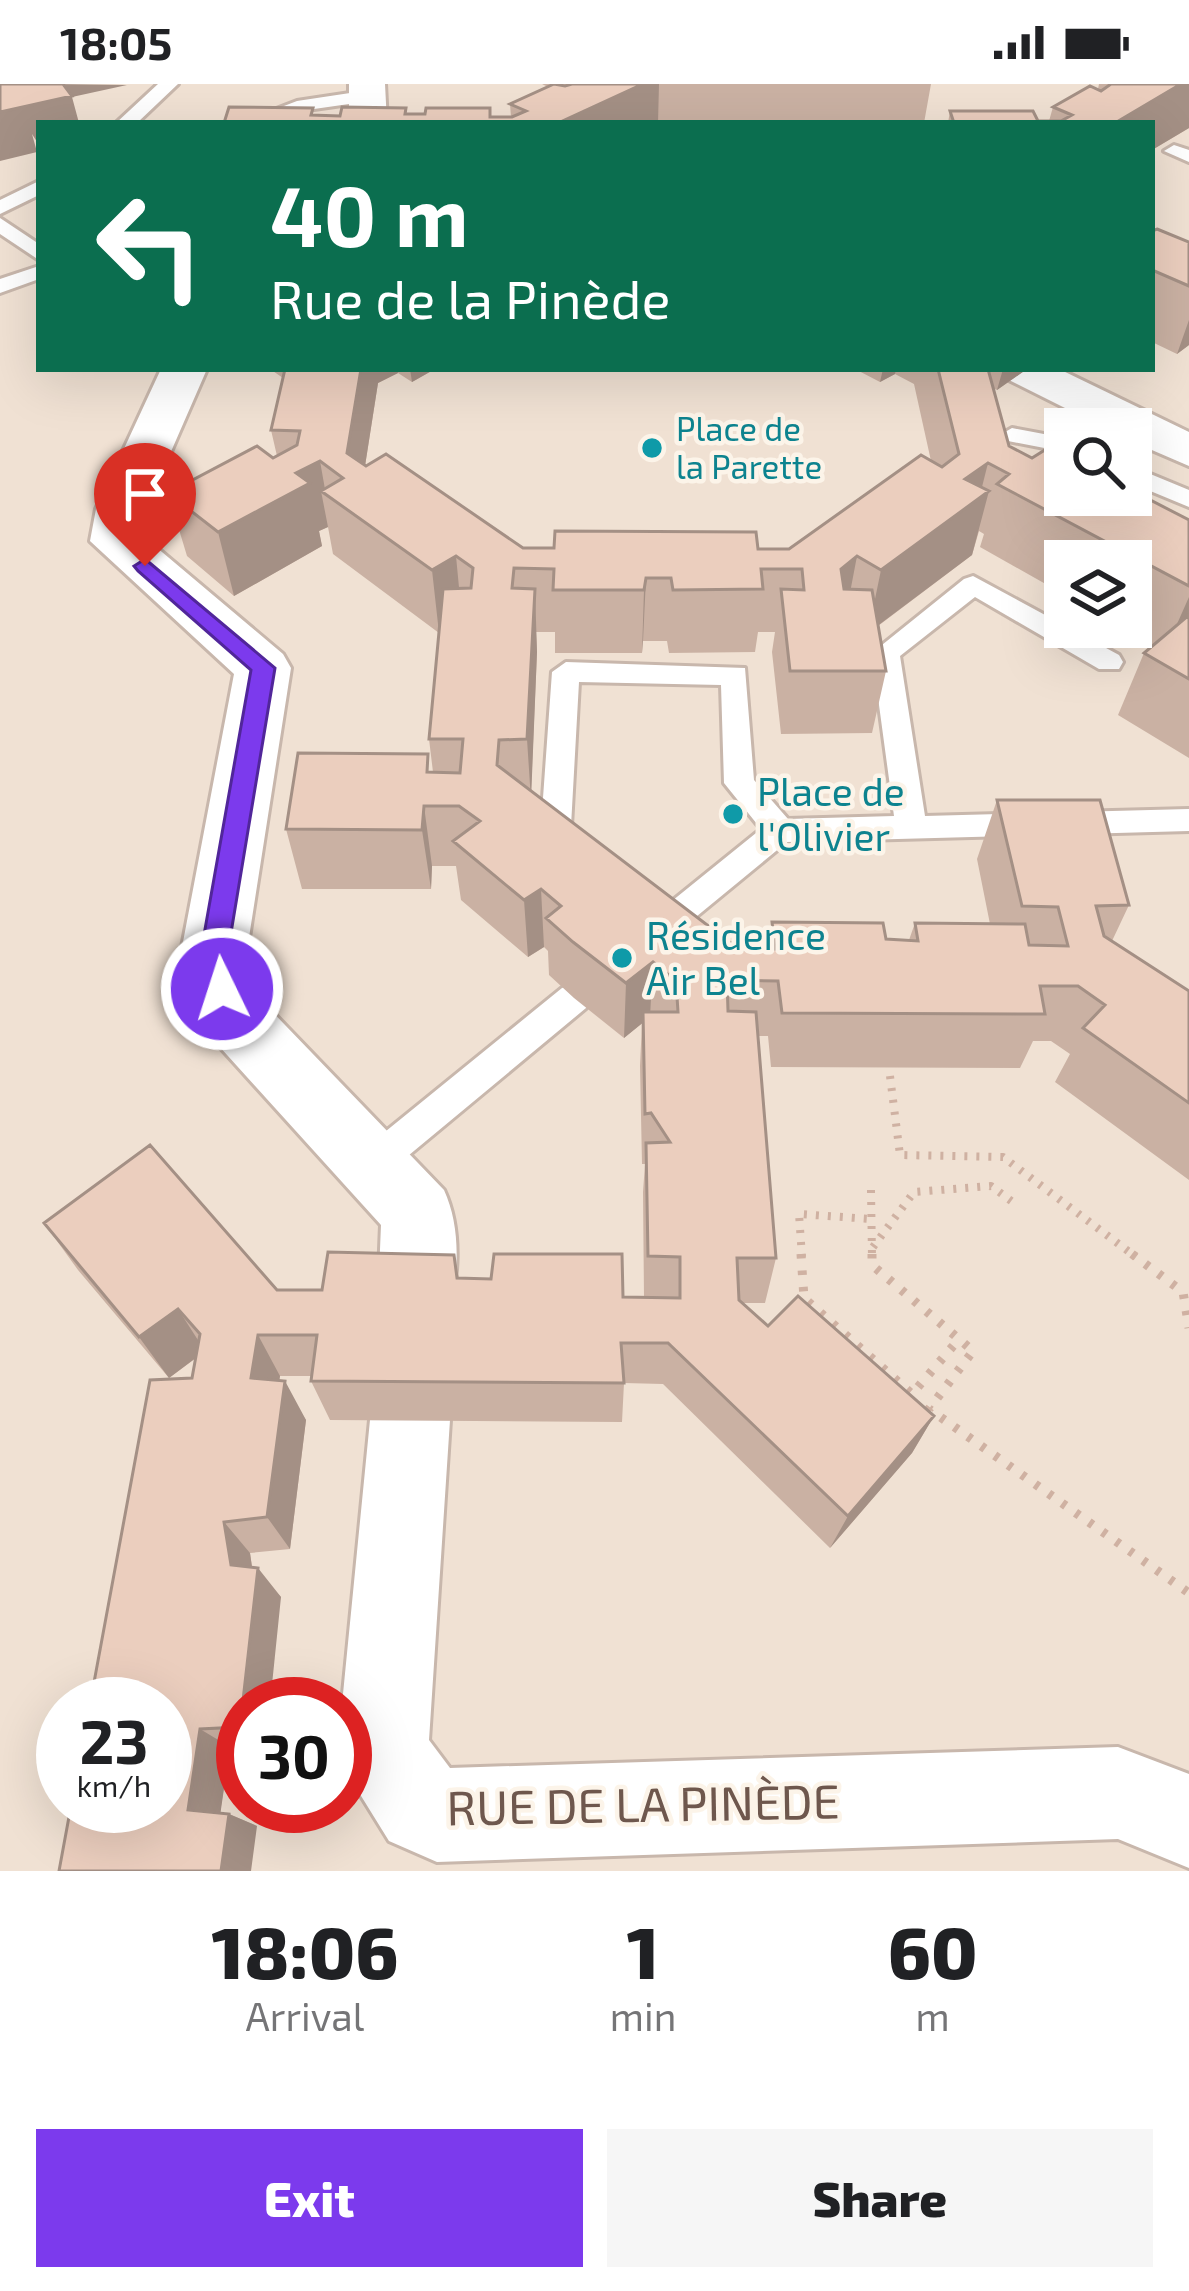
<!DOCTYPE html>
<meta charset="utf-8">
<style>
:root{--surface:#fff;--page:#f6f6f6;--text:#202124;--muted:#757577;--accent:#7c3aed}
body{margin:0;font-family:"Exo 2",sans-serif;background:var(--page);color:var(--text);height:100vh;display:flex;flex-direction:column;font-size:45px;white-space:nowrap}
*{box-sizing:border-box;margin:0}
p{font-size:39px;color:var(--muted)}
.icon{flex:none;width:66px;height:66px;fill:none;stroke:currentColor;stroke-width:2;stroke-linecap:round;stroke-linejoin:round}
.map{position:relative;height:1787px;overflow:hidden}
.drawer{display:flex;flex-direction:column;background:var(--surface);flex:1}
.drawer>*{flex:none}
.guide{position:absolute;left:36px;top:36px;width:1119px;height:252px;border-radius:0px;box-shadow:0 12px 48px #0002;background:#0b6e4f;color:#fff;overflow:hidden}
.controls{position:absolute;left:1044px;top:324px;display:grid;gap:24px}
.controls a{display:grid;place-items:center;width:108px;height:108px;border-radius:0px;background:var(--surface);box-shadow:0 12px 48px #0002;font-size:60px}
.speed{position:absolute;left:36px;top:1593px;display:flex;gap:24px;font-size:60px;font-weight:700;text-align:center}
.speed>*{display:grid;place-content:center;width:156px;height:156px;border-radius:50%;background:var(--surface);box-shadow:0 12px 48px #0002;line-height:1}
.speed small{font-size:30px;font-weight:400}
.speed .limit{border:18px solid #d22;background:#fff;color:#111}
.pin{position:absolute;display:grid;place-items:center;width:102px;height:102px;color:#fff;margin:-123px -51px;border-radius:50% 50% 50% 0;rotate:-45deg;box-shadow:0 0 12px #0007}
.pin .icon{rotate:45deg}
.me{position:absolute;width:132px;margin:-66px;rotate:356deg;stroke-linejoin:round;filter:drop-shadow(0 0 9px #0008)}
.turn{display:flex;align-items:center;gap:42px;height:252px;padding:0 36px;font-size:54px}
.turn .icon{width:156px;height:156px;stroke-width:2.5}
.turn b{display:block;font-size:84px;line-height:102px}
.eta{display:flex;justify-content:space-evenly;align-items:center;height:204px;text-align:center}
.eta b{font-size:72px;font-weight:800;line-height:84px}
.primary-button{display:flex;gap:24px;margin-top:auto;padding:24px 36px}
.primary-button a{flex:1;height:138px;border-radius:0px;background:var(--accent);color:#fff;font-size:48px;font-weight:800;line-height:138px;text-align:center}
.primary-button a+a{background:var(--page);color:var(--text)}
.status{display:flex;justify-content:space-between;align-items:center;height:84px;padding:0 60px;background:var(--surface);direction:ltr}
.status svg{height:33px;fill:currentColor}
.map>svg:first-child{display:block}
</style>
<div class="status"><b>18:05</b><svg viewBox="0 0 49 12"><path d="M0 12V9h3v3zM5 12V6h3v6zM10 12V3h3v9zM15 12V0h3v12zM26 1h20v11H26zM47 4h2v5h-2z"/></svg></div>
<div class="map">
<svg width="1189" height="1787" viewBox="0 0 1189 1787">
<rect width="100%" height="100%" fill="#f9efe3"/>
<!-- residential -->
<path fill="#f0e1d3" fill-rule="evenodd" d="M0,0H1189V1787H0ZM39,39H1152V285H39ZM1065,345H1131V411H1065ZM1065,477H1131V543H1065ZM63,1620H165V1722H63ZM243,1620H345V1722H243Z"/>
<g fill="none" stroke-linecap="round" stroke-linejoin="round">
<!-- service casing -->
<g stroke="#c8b7ac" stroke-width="6">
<path id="service" d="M158,0H178L137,39H116Z
M370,6L379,12L377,16L307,26L269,39H240L297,17Z
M1174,61L1189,66V78L1164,67Z
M39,97V111L0,130V116Z
M0,134L39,160V176L0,150Z
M39,182V195L0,209V195Z
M1012,344L1065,354V368L1003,356L1000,351Z
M1131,382L1189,406V423L1131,399Z
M973,492L1119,571L1123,578L1119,585H1099L975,513L900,572L925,732L1189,725V747L787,758L663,860L652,864L641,860L636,851L641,842L761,745L724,699L721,601L579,598L571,742L567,750H545L541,742L552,588L566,578L745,584L754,696L788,735L894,732L872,569L964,495Z
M574,900L586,904L591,914L586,924L385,1091L372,1096L359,1091L354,1080L359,1069L562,904Z"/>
</g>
<!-- minor casing -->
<g stroke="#c8b7ac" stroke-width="6">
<path id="minor" d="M349,0H385L387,39H349Z
M161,285H207L146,425L143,452L283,570L291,584L245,879L259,914L444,1106C462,1145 460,1200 443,1240L416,1250L389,1240L378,1214L381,1141L209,951L179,879L234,590L90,457L96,425Z
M1003,285H1059L1189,348V382L1131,357V345H1107L1009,296Z
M410,1296L438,1308L450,1336L429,1656L450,1684L1118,1663L1189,1690V1784L1118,1755L437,1778L389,1757L345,1686L342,1620L370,1336L382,1308Z"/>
</g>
<!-- path-far1 -->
<path stroke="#cfb1a2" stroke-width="8" stroke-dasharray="3 9" stroke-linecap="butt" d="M890,992L900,1071L1003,1073L1136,1173
M871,1106L872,1173
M873,1163L914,1108L991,1102L1014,1119
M802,1173L799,1130L871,1135"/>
<!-- path -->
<path stroke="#cfb1a2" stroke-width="9" stroke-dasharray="4.5 12" stroke-linecap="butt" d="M801,1170L804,1214L912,1310L959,1255
M872,1170V1181L973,1267L929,1325L1189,1509
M1132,1170L1183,1208L1189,1244"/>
<!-- service -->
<use href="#service" fill="#fff" fill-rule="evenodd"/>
<!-- minor -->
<use href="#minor" fill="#fff" fill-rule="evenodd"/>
</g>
<!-- wall -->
<path fill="#cab1a3" d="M542,0H931L924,39H224L314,32L406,30L511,33L510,20L548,3Z
M1099,0H1189V44L1152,66V39H948L950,27L1049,37L1053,23L1098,5Z
M1152,147L1189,158V261L1177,270L1152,258Z
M270,285H435L412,298L398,289L378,299L365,382L523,464L758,465H789L931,377L914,300L895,290L880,298L855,285H1027L997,306L993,304L1009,362L1032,374L1189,436V674L1118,631L1144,569L1154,561L1122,543H1131V477H1065V511L980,463L984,450L979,447L972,471L878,542L886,587L872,649L781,650L772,568L775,548H758L755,568L669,569L667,557H643L642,569H555V548H536L537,568L531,707L740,866L767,865L772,838L886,855L909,856L915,839L990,840L977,775L997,716L1129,821L1112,857L1189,907V1096L1055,998L1070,970L1051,957H1033L1020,984L771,983L768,952H758L776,1174L765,1219H742L768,1242L934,1332L912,1369L830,1464L663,1300L624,1299L622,1338L330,1336L311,1297L312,1292H280L279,1296L306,1336L290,1465L250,1469L252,1483L281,1513L243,1620V1662L230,1663L220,1729L229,1730L257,1742L59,1787L192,1294L196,1274L169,1294L78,1186L44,1139L277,1206H322L454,1171L459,1194L623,1213H644L643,1108L645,1080H642L640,982L642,939L624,954L574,914L549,891L548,867L544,863L528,873L461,816L456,782H432L431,805H302L286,745L433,688L429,655L439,549L333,470L328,443L319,447L322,462L234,512L187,472L168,409L277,372L271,346L283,294Z"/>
<!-- shaded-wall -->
<path fill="#a49085" d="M53,0L127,1L72,13L79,39H39V61L32,50L37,68L0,77V28Z
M639,0H659L658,39H558Z
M1181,0H1189V44L1152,66V39H1115Z
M1189,236V261L1177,270Z
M361,285H397L398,289L378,299L357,433L347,369Z
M410,285H435L412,298Z
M883,285H896L895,290L880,298Z
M1003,285H1027L997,306Z
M320,377L326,411L321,407L328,443L319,447L322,462L234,512L218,448L296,389Z
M988,379L979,415L989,407L972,471L868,549L881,486L965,395Z
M456,472L462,535L439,549L432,486Z
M857,472L845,535L841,485Z
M646,494L643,557L642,569L644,506Z
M535,505L537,568L531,716L527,655Z
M1189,513V536L1165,567Z
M424,722L432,782L431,805L422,746Z
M541,805L544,863L528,873L524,816Z
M653,878L650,933L624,954L626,899Z
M178,1225L205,1267L169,1294L139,1253Z
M258,1251L280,1292L274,1333L251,1294Z
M285,1297L306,1336L290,1465L267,1433Z
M934,1332L912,1369L830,1464L848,1432Z
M224,1438L250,1469L255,1504L258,1484L281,1513L270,1620H243V1645L240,1643L231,1481Z
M200,1645L230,1663L219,1739L188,1726Z
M229,1730L257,1742L251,1787H221Z"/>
<!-- building -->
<path fill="#ebcebe" stroke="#a49085" stroke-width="3" d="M0,0H63L72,12L0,28Z
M554,0L565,2L572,0H643L558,39H224L229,23L313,24L311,31L340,32L342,23L406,24L405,30H425L426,24H490V33H512L526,27L510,20Z
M1111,0H1181L1115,39H954L950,27H1033L1038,37H1061L1072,31L1053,23L1090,2L1101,7Z
M1157,145L1189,158V202L1152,186V147Z
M285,285H361L347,369L366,382L386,370L523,464H554L555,447L756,448L758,465H789L921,371L942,383L959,370L938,285H988L1009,362L1032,374L1048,364L1065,371V411H1131V406L1189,436V502L997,400L1009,390L988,379L965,395L989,407L881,486L857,472L841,485L844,505L872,506L886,587H790L781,505L804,506L802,485H761L763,505L673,506L671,494H646L644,506H553L554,485L514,484L512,504L535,505L527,655L499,656L497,681L740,866L775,865L772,838L883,839L886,855L918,857L915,839L1025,840L1029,861L1068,862L1058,823L1022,822L997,716H1100L1129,821L1096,822L1104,852L1189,907V1019L1083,944L1105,921L1078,902H1040L1045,930L782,929L778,897L727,896L728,927L756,928L776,1174H737L739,1216L768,1242L798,1212L934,1332L848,1432L668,1259H621L624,1299L311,1297L317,1251H258L251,1294L285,1297L267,1433L224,1438L231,1481L258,1484L240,1643L200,1645L188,1726L229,1730L221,1787H59L71,1722H165V1620H90L150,1296L192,1294L200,1250L178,1225L139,1253L44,1139L150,1061L277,1206H322L328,1168L454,1171L457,1194L491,1195L494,1170H622L623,1213L680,1214V1173L648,1172L646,1059L670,1058L651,1029L645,1030L643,928H678L676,897L653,878L626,899L573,858L546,834L561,822L541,805L524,816L453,757L480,737L459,722H424L422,746L286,745L298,669L428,670L427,688L460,689L463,655H429L443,505L471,504L473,484L456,472L432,486L321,407L343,394L320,377L296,389L310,399L218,448L168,409L257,362L273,374L297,361L300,347L271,346Z
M1189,531V595L1144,569Z"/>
<!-- route -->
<path fill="#7c3aed" stroke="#51269a" stroke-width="3" d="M145,475L275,584L226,879L236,905L232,913H213L199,879L251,586L138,487L134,482Z"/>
<!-- markers -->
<g fill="#0f9aa8" stroke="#fcf4e9" stroke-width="4.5">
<circle cx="652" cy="364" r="12"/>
<circle cx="733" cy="730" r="12"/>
<circle cx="622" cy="874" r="12"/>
</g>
<g text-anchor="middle" stroke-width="9" stroke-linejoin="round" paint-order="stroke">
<!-- far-culture labels -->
<g font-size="33" fill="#0d838f" stroke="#fcf4e9" text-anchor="start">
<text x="676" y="357">Place de<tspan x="676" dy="38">la Parette</tspan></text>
</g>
<!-- culture labels -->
<g font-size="39" fill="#0d838f" stroke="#fcf4e9" text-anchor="start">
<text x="757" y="722">Place de<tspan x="757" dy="45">l'Olivier</tspan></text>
<text x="646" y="866">Résidence<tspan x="646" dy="45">Air Bel</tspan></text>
</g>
<!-- near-street labels -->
<g font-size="48" fill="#6e574d" stroke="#fcf4e9">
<text transform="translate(643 1721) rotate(-1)" y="17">RUE DE LA PINÈDE</text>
</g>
</g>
</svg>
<div class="controls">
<a><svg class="icon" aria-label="search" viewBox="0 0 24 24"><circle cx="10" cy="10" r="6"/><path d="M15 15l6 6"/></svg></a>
<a><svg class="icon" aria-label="layers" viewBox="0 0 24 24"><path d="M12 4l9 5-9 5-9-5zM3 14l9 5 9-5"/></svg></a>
</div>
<div class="speed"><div>23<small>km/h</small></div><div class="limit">30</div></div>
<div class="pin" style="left:145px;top:482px;background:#d93025"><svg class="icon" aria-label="arrive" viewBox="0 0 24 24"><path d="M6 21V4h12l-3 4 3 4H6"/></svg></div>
<svg class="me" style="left:222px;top:905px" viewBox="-20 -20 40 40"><circle r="17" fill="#7c3aed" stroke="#fff" stroke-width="3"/><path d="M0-11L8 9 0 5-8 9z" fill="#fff"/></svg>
<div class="guide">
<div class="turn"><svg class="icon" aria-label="left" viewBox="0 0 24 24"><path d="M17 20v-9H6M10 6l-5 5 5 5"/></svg><div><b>40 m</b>Rue de la Pinède</div></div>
</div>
</div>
<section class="drawer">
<div class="eta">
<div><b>18:06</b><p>Arrival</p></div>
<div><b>1</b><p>min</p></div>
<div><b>60</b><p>m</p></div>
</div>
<div class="primary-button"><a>Exit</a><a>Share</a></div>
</section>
